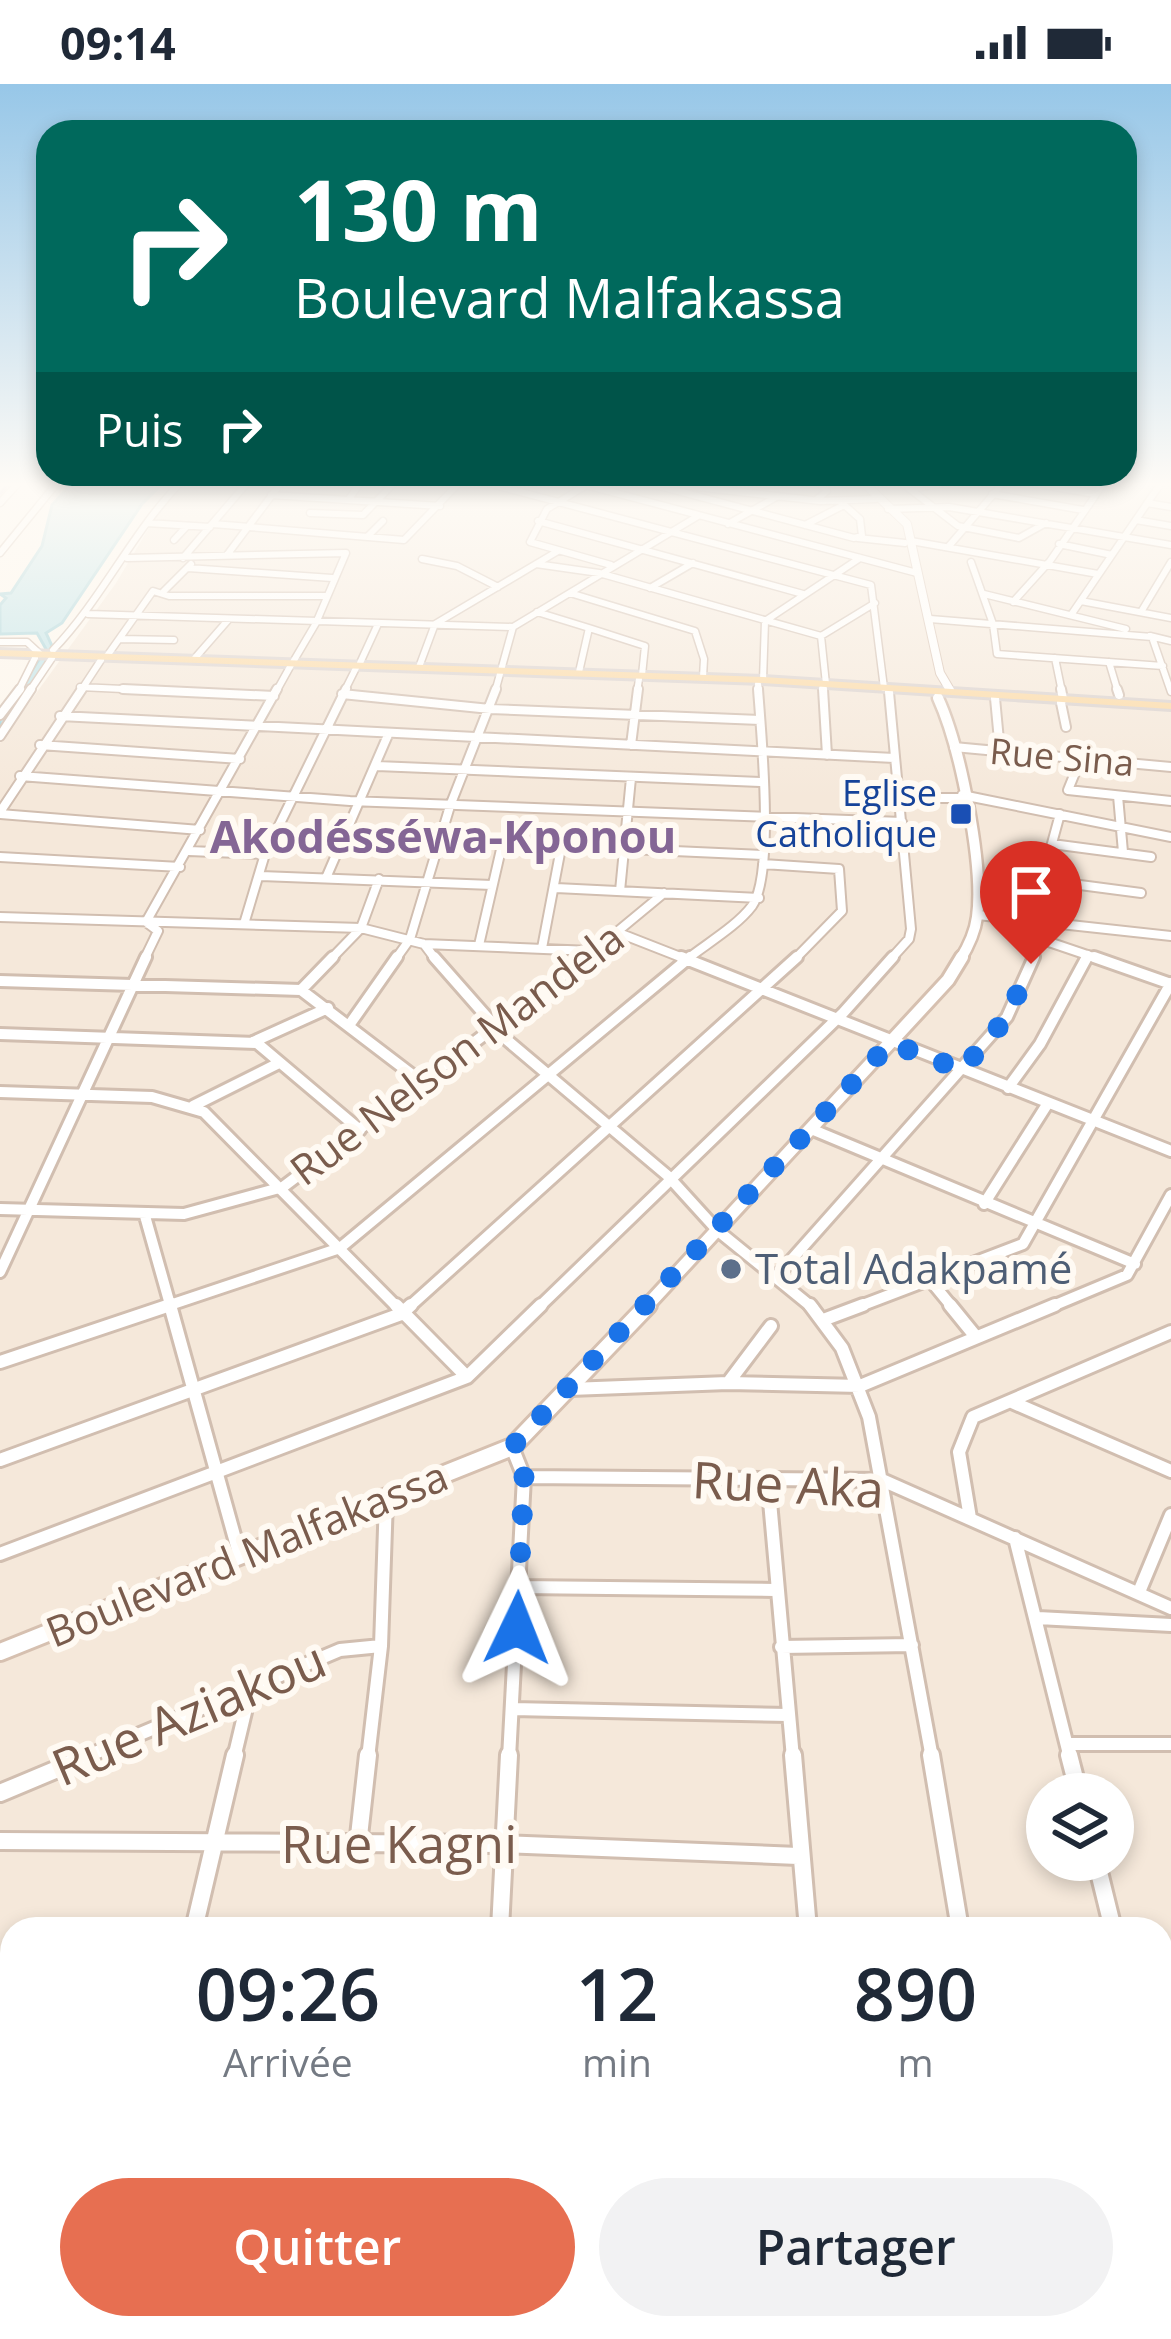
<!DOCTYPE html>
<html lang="fr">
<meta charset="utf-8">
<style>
:root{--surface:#fff;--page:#f2f2f3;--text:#1f2937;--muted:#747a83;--accent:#e76f51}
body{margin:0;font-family:"Open Sans",sans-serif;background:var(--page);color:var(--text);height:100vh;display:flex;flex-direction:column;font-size:45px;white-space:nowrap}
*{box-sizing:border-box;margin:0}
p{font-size:39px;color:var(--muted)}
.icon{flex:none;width:66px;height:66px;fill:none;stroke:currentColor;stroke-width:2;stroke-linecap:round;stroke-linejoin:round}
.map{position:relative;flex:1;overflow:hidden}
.details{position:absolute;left:0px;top:1833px;width:1173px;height:423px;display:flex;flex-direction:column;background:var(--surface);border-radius:36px 36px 0 0;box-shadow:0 6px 18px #0003}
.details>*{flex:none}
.hud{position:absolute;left:36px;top:36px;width:1101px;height:366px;border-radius:36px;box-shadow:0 6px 18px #0003;background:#00695c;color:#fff;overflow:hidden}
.buttons{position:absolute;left:1026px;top:1689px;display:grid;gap:24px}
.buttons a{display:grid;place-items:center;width:108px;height:108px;border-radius:50%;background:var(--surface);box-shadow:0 6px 18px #0003;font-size:60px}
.pin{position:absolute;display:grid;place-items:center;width:102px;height:102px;color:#fff;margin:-123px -51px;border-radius:50% 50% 50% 0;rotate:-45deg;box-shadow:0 0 12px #0007}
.pin .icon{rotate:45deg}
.me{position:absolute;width:132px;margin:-66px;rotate:2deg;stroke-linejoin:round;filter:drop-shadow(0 0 9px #0008)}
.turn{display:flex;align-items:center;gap:42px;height:252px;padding:0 60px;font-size:54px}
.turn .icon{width:156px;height:156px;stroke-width:2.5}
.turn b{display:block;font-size:84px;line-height:102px}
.then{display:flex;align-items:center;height:114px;padding:0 60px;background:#0003;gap:24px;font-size:45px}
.eta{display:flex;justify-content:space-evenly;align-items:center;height:204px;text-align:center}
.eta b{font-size:72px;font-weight:600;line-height:84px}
.action{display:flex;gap:24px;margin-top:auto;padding:24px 60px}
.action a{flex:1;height:138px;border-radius:72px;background:var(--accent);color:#fff;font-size:48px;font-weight:600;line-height:138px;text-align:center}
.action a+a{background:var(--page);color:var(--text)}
.status{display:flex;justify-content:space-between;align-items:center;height:84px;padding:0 60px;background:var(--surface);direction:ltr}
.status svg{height:33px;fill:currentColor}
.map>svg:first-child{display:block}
</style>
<div class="status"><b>09:14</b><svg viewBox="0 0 49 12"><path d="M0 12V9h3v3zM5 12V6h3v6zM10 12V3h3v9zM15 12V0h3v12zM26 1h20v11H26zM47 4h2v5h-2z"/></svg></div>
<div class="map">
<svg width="1171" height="2255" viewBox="0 0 1171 2255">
<rect width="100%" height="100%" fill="#fdf6ec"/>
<!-- residential -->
<path fill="#f5e8da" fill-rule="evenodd" d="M183,399H1171V2255H0V659L116,499L167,414ZM1047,1710H1113V1776H1047ZM12,1845H1161V2244H12Z"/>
<!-- water -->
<path fill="#bfe3e8" stroke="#a5d3da" stroke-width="3" d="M72,399H163L142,420L62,539L46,549L53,564L33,603L0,647V635L46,565L37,549L0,550V521L6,514L0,510L11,509L42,462L52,421Z"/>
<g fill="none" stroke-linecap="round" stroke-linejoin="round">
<!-- street-far4 casing -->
<g stroke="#d1beb0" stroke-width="9">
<path id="street-far4" d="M487,399L871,501L884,604
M578,399L917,489
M648,399L854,454L862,452L860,435L841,418
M902,399L958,442L1019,454L1046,439
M1032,399L1095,410
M671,400L820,417L876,415
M585,402L547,425L530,458L611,481
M909,405L946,399
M992,410L1083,426
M271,411L440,422
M349,415L360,399
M816,416L827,407L819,399
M0,419L18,399
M1147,419L1171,423
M888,425L949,423L1171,461
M310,429L363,431L394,399
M1136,436L1171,442
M538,437L803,510
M147,439L210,443
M213,440L404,456L459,399
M728,440L778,412
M805,441L844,421
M368,452L383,437
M858,454L905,459
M174,456L187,442
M911,457L1098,490
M1059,460L1112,471
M949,462L1003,399
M0,469L57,399
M227,471L281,399
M127,474L346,469L316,539L293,578
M183,474L247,399
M422,475L457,482L498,503
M971,478L993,540L997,570L1163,582
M536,480L599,489L821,552L875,519
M188,484L332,494
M650,504L693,479
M164,507L191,480
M570,509L695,547L704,575L703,593
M984,510L1126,545
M1081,517L1171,534
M1013,518L1050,477L1104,399
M537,528L589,544L579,588
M1141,528L1171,478
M88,530L513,543
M1071,531L1161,399
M930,535L1152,553
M589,544L645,562L642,591
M821,552L826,600
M1150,552L1171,557
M1152,553L1171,608
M120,555L174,556
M0,558H27L40,570
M53,566C102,515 131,450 180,399
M107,572L153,507L169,512H326
M195,574L229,535
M1055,574L1062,608
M1109,578L1118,608
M360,579L378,540
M419,583L435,540L558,467
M763,596L765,537L860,474
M758,600L759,608
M80,603L187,608
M18,608L35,574
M29,608L52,574
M80,608L101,576
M276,608L291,581
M344,608L356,584
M495,608L513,543L698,432
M637,608L639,595"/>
</g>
<!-- street-far3 casing -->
<g stroke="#d1beb0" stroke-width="12">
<path id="street-far3" d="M123,605L274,612
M823,605L827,671
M1061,605L1063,615
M1117,605L1119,611
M889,608L911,845L909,855L890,876
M342,610L490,625L760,636
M995,614L1000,667
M1061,619L1066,643
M0,631L20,605
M60,632L894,674
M0,652L31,605
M40,661L240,675
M631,661L638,605
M954,663L1171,683
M1081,674L1068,706L1171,717
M377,682L760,698
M20,692L350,717L902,738
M962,711L1171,753
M1118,712L1123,768
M898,714H962
M0,728L82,605
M0,730L200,746
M342,752L763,771
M1052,760L1151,773
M189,767L265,770
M0,773L180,783
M763,780L839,785L842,827L794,876
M261,792L492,801
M326,794L388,651
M1042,796L1141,809
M556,804L759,814
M620,807L631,694
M978,831L1171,852
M0,833L361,844L424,860L591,867
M244,840L265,770L346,605
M619,849L688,876
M1040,855L1102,876
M424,860L436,876
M479,861L502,761
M542,864L561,764
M144,876L158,847L146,838L277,605
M330,876L361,844L379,795
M395,876L410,855L450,722L496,605
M583,876L664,809
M686,876C706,860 737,842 752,822C775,790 761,647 758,605
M1033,876L1042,796L1060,730
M1085,876L1088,871"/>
</g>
<!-- street-far2 casing -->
<g stroke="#d1beb0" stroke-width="16">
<path id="street-far2" d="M434,873L507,956L668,1092L717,1146L813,1224
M681,873L1171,1067
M1094,873L1171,900
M0,897L301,906L423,999
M301,906L333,873
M350,940L397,873
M0,950L257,959L360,1046
M253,958L328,924
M1008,1004L1040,960L1087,873
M0,1008L152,1013L204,1028L398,1224
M193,1022L279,979
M811,1045L1135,1180
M984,1120L1048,1019
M0,1125L184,1130L283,1103L587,873
M145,1132L171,1224
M0,1188L146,873
M777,1192L1007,933L1034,873
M930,1196L953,1224
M161,1224L340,1164L690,873
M408,1224L797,873
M538,1224L843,929L893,873
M855,1224L1023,1160L1171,899
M1048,1224L1127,1191L1171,1111"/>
</g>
<!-- street-far1 casing -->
<g stroke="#d1beb0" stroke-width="18">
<path id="street-far1" d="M170,1221L240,1473
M396,1221L467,1293
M810,1221L842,1264L869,1333L932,1674
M950,1221L976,1253
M823,1236L863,1221
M0,1278L170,1221
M728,1299L771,1242
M570,1305L728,1299L860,1302L1055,1221
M1012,1318L1171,1387
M0,1376L401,1230L411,1221
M524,1393L882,1396L1171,1524
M768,1395L793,1674
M970,1434L959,1368L973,1333L1171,1248
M1015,1454L1070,1674
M0,1470L467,1293L541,1221
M519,1503L775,1506
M1139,1508L1171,1431
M1038,1534L1171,1541
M781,1563L912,1561
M513,1625L788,1631
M1067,1660H1171
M83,1674L340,1566L381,1562
M234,1674L251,1603
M368,1674L381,1562L386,1415
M509,1674L524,1393L512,1363"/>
</g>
<!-- street casing -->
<g stroke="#d1beb0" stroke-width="22">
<path id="street" d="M793,1671L808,1845
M931,1671L960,1845
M1069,1671L1079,1710
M0,1709L91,1671
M0,1757L504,1760L798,1772
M358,1761L368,1671
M1096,1776L1113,1845
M194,1845L235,1671
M500,1845L509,1671
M0,1922H12
M1161,1933H1171
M1161,2043L1171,2084
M0,2063L12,2016
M842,2244L843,2255
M1030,2244L1031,2255
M112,2255L114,2244
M483,2255L484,2244"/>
</g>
<!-- secondary-far3 casing -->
<g stroke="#d6c0b0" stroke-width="10">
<path id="secondary-far3" d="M864,399L907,440L940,589L950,606"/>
</g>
<!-- secondary-far2 casing -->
<g stroke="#d6c0b0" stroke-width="15">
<path id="secondary-far2" d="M938,614C960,662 984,781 977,833C975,849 968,863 960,876"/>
</g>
<!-- secondary-far1 casing -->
<g stroke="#d6c0b0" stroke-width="18">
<path id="secondary-far1" d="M645,1224L948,896L962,873"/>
</g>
<!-- secondary casing -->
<g stroke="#d6c0b0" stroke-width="22">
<path id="secondary" d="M0,1568L512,1363L648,1221"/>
</g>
<!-- primary casing -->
<g stroke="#dad1cd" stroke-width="6">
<path id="primary" d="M0,566L763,593L1171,619V625L763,599L0,572Z"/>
</g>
<!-- street-far4 -->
<use href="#street-far4" stroke="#fff" stroke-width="6"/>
<!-- street-far3 -->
<use href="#street-far3" stroke="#fff" stroke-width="8"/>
<!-- street-far2 -->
<use href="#street-far2" stroke="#fff" stroke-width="10"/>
<!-- street-far1 -->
<use href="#street-far1" stroke="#fff" stroke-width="12"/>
<!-- street -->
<use href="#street" stroke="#fff" stroke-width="16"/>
<!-- secondary-far3 -->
<use href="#secondary-far3" stroke="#fff" stroke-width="8"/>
<!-- secondary-far2 -->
<use href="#secondary-far2" stroke="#fff" stroke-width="10"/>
<!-- secondary-far1 -->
<use href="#secondary-far1" stroke="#fff" stroke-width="12"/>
<!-- secondary -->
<use href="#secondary" stroke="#fff" stroke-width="16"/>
<!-- primary -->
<use href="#primary" fill="#fbd9a5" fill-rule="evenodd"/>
<!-- rail -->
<path stroke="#b9a8c9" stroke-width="3" stroke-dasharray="10 6" stroke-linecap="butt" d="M0,410L9,399"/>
</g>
<!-- sky -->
<linearGradient id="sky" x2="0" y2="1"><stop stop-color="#97c7e8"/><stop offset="0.56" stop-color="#fefbf6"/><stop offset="1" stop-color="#fefbf6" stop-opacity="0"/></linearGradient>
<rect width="1171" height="715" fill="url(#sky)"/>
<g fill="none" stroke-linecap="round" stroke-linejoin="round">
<!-- route -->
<path stroke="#1a73e8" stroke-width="21" stroke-dasharray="0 37.8" d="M517,1544L524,1393L512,1363L890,959L962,986L1007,933L1031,880"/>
</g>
<!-- markers -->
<rect fill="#1a4fb4" stroke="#fffaf3" stroke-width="4.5" x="949" y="718" width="24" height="24" rx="6"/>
<circle fill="#5c6f8a" stroke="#fffaf3" stroke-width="4.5" cx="731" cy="1185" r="12"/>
<g text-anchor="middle" stroke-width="12" stroke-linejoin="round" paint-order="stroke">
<!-- far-street labels -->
<g font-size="36" fill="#7a5c4d" stroke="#fffaf3">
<text transform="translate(1062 673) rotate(5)" y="13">Rue Sina</text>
</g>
<!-- far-transit labels -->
<g font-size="36" fill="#164399" stroke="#fffaf3" text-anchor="end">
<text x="937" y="722">Eglise<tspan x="937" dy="41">Catholique</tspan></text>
</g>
<!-- street labels -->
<g font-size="42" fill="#7a5c4d" stroke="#fffaf3">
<text transform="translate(457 970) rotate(-37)" y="15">Rue Nelson Mandela</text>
<text transform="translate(247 1470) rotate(-22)" y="15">Boulevard Malfakassa</text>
</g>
<!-- service labels -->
<g font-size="42" fill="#4e5e75" stroke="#fffaf3" text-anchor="start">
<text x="755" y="1200">Total Adakpamé</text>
</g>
<!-- far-district labels -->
<g font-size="45" font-weight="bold" fill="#846695" stroke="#fffaf3">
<text x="443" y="769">Akodésséwa-Kponou</text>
</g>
<!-- near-street labels -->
<g font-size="51" fill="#7a5c4d" stroke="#fffaf3">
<text transform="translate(788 1401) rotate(3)" y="18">Rue Aka</text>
<text transform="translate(189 1630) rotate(-23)" y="18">Rue Aziakou</text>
<text x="399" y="1779">Rue Kagni</text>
</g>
</g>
</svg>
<div class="buttons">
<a><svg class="icon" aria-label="layers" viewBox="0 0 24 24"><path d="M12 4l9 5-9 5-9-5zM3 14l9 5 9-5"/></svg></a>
</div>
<div class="pin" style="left:1031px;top:880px;background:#d93025"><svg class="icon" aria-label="arrive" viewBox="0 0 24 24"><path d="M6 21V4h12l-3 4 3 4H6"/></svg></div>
<svg class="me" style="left:517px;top:1544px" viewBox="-20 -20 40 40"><path d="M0-17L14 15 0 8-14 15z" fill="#1a73e8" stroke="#fff" stroke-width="4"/></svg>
<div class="hud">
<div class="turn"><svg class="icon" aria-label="right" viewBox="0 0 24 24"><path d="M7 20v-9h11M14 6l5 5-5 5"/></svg><div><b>130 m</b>Boulevard Malfakassa</div></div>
<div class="then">Puis<svg class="icon" aria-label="right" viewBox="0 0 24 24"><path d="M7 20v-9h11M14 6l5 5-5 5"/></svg></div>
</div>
<section class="details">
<div class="eta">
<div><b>09:26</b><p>Arrivée</p></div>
<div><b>12</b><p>min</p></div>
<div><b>890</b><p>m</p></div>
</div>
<div class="action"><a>Quitter</a><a>Partager</a></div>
</section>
</div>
